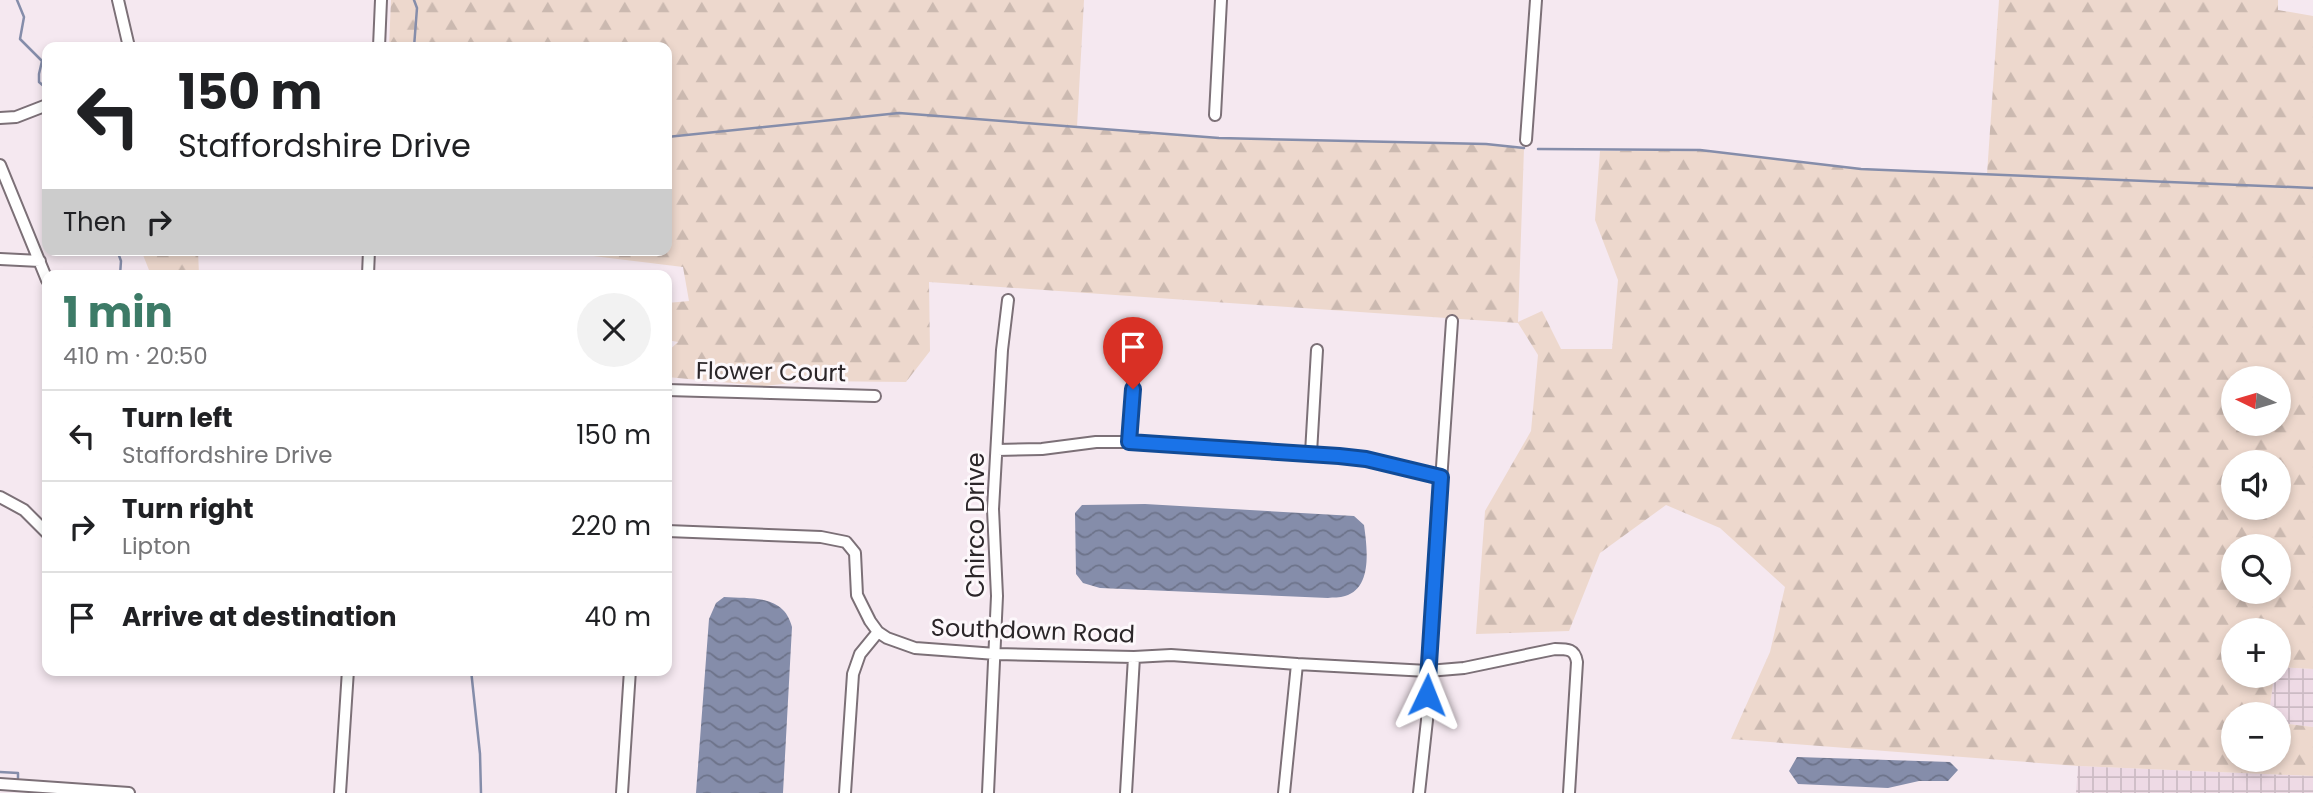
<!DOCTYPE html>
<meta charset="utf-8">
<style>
:root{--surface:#fff;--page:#f2f2f2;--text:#202124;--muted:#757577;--line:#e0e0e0;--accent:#3d7b67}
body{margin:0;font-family:Poppins,sans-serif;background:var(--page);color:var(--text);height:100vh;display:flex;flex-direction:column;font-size:26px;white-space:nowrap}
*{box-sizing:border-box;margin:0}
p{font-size:23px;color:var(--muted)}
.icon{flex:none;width:38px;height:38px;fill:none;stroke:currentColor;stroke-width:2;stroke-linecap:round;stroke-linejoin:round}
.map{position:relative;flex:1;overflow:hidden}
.details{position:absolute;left:42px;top:270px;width:630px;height:406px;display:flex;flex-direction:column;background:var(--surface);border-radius:14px;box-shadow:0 4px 10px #0003}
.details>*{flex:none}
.banner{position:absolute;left:42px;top:42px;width:630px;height:214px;border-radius:14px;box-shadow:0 4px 10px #0003;background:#fff;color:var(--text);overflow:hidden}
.needle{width:46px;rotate:275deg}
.buttons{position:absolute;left:2221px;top:366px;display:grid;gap:14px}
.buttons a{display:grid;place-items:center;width:70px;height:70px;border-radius:50%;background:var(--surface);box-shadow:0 4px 10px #0003;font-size:35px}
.pin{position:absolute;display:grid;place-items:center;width:60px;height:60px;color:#fff;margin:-72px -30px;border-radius:50% 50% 50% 0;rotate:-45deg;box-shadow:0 0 7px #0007}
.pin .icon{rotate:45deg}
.me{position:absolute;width:77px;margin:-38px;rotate:2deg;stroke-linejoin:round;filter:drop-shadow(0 0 5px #0008)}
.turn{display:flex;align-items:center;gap:24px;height:147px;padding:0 21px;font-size:32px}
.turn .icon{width:91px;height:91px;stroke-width:2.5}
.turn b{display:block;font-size:49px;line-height:60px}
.then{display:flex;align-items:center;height:66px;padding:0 21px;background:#0003;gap:14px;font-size:26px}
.round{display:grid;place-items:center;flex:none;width:74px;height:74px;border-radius:37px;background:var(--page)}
.head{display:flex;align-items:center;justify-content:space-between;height:119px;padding:0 21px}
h1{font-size:42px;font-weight:700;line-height:52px;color:var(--accent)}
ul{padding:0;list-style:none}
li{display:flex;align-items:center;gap:21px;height:91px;padding:0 21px;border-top:2px solid var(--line)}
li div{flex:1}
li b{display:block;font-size:26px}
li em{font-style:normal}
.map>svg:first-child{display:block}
</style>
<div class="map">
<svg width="2313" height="793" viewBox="0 0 2313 793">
<defs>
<pattern id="industrial-grid" width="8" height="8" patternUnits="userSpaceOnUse" patternTransform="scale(1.75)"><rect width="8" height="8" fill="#eedae5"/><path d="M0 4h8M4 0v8" fill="none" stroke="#ccbbc4"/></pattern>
<pattern id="forest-firs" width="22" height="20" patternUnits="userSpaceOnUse" patternTransform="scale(1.75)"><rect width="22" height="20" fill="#edd8cd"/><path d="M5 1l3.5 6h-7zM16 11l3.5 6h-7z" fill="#cbb9b0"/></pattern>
<pattern id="water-waves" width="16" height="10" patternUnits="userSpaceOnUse" patternTransform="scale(1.75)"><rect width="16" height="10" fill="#858daa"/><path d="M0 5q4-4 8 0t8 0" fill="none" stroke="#6d738a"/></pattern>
</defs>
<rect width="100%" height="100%" fill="#f5e8f0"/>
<!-- industrial -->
<path fill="url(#industrial-grid)" d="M2279,667L2313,669V727L2279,723L2278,714H2269L2274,676H2278Z
M2078,766L2313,776V793H2076Z"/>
<!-- forest -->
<path fill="url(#forest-firs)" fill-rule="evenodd" d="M391,0H1084L1077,127L1219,138L1486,144L1524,148L1518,322L1542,311L1561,349H1612L1618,280L1595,220L1600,151L1700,150L1861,169L1987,174L1999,0H2278V10L2313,16V669L2279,667L2278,630H2233V676H2274L2269,714H2233V760H2278L2279,723L2313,727V776L2078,766L1731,739L1770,652L1785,587L1720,528L1666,505L1600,553L1569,631L1476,634L1485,511L1531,431L1538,355L1518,323L929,282L930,351L906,382L810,381L764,386L667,377V352L678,342L667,340V303L689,301L683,267L544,250H667V47H389ZM2233,378H2278V424H2233ZM2233,462H2278V508H2233ZM2233,546H2278V592H2233Z
M141,250H198L199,275H151Z"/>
<!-- water -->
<path fill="url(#water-waves)" d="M1145,504L1354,516L1364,525C1367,547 1373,588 1345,596C1340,598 1333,597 1328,598L1100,588L1083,583L1076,574L1075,513L1082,505Z
M724,597C751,599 784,594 792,627L783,793H696L709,619L716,603Z
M1797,757L1950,762L1958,770L1948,781H1919L1888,788L1798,784L1789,771Z"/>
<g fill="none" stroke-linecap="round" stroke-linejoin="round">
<!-- stream -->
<path stroke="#858daa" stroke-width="2.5" d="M17,0L24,17L20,39L42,61L39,74V82L47,89
M414,47L417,8L414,0
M667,137L899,113L1219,138L1486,144L1524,148
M1538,149L1700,150L1861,169L2313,188
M117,250L121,261L120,275
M471,670L480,754L481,793
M0,772L18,773V778"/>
<!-- minor casing -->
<g stroke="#7c7077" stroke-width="14">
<path id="minor" d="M118,0L129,47
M379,47L381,0
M1215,115L1221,0
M0,118L16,117L47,105
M1526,140L1536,0
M0,165L47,280
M0,259L40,261
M368,275L369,250
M667,390L875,396
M1129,442L1136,337
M997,450L1042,449L1096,442H1129L1311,453L1366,459L1442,477
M1311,453L1317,350
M0,497L24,510L47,533
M667,531L821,537L846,542L855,553L857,595L870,621L878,632L887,638L915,648L996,654L1134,657L1171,655L1297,664L1428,671L1464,668L1555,649C1568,649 1575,649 1577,662L1569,793
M0,784L129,793
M340,793L348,670
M622,793L630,670
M845,793L853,674L860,654L878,632
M988,793L997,596L993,509L1002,350L1008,300
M1126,793L1134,657
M1284,793L1297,664
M1419,793L1427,720L1428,671L1452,321"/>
</g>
<!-- minor -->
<use href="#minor" stroke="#fff" stroke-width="10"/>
</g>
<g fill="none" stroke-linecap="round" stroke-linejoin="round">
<!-- route casing -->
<g stroke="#114b97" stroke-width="18">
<path id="route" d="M1133,389L1129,442L1339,456L1366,459L1441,477L1427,695"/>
</g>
<!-- route -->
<use href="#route" stroke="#1a73e8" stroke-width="12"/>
</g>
<g text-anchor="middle" stroke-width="6" stroke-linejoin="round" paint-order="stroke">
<!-- street labels -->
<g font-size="24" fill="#2b2629" stroke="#fdf8fb">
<text transform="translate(771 372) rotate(1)" y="8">Flower Court</text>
<text transform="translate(976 525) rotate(-90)" y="8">Chirco Drive</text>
<text transform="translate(1033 631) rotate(2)" y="8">Southdown Road</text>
</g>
</g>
</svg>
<div class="buttons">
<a><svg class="needle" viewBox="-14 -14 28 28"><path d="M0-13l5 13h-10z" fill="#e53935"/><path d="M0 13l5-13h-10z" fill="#757577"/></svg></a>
<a><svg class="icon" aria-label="sound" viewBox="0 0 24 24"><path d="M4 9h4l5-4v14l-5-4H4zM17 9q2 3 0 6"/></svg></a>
<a><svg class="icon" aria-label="search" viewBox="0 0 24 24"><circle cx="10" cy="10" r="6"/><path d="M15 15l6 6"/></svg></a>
<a>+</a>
<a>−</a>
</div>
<div class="pin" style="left:1133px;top:389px;background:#d93025"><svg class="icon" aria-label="arrive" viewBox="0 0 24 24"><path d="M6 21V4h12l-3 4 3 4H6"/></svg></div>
<svg class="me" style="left:1427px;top:695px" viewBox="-20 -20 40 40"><path d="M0-17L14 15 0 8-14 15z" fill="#1a73e8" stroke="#fff" stroke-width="4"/></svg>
<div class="banner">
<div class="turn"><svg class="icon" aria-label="left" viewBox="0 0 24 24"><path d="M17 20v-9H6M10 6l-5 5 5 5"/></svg><div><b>150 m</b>Staffordshire Drive</div></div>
<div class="then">Then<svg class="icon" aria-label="right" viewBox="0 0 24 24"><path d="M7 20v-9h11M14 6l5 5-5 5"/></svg></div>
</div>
<section class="details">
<div class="head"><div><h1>1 min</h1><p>410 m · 20:50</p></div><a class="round"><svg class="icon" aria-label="close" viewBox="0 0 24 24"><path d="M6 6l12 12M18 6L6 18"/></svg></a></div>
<ul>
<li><svg class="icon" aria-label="left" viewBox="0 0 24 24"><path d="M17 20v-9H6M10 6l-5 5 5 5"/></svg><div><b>Turn left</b><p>Staffordshire Drive</p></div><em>150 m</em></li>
<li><svg class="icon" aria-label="right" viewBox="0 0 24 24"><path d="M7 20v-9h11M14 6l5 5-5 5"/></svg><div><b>Turn right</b><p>Lipton</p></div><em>220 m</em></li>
<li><svg class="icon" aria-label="arrive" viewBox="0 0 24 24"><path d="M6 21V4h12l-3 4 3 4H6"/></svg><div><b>Arrive at destination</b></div><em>40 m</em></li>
</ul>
</section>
</div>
